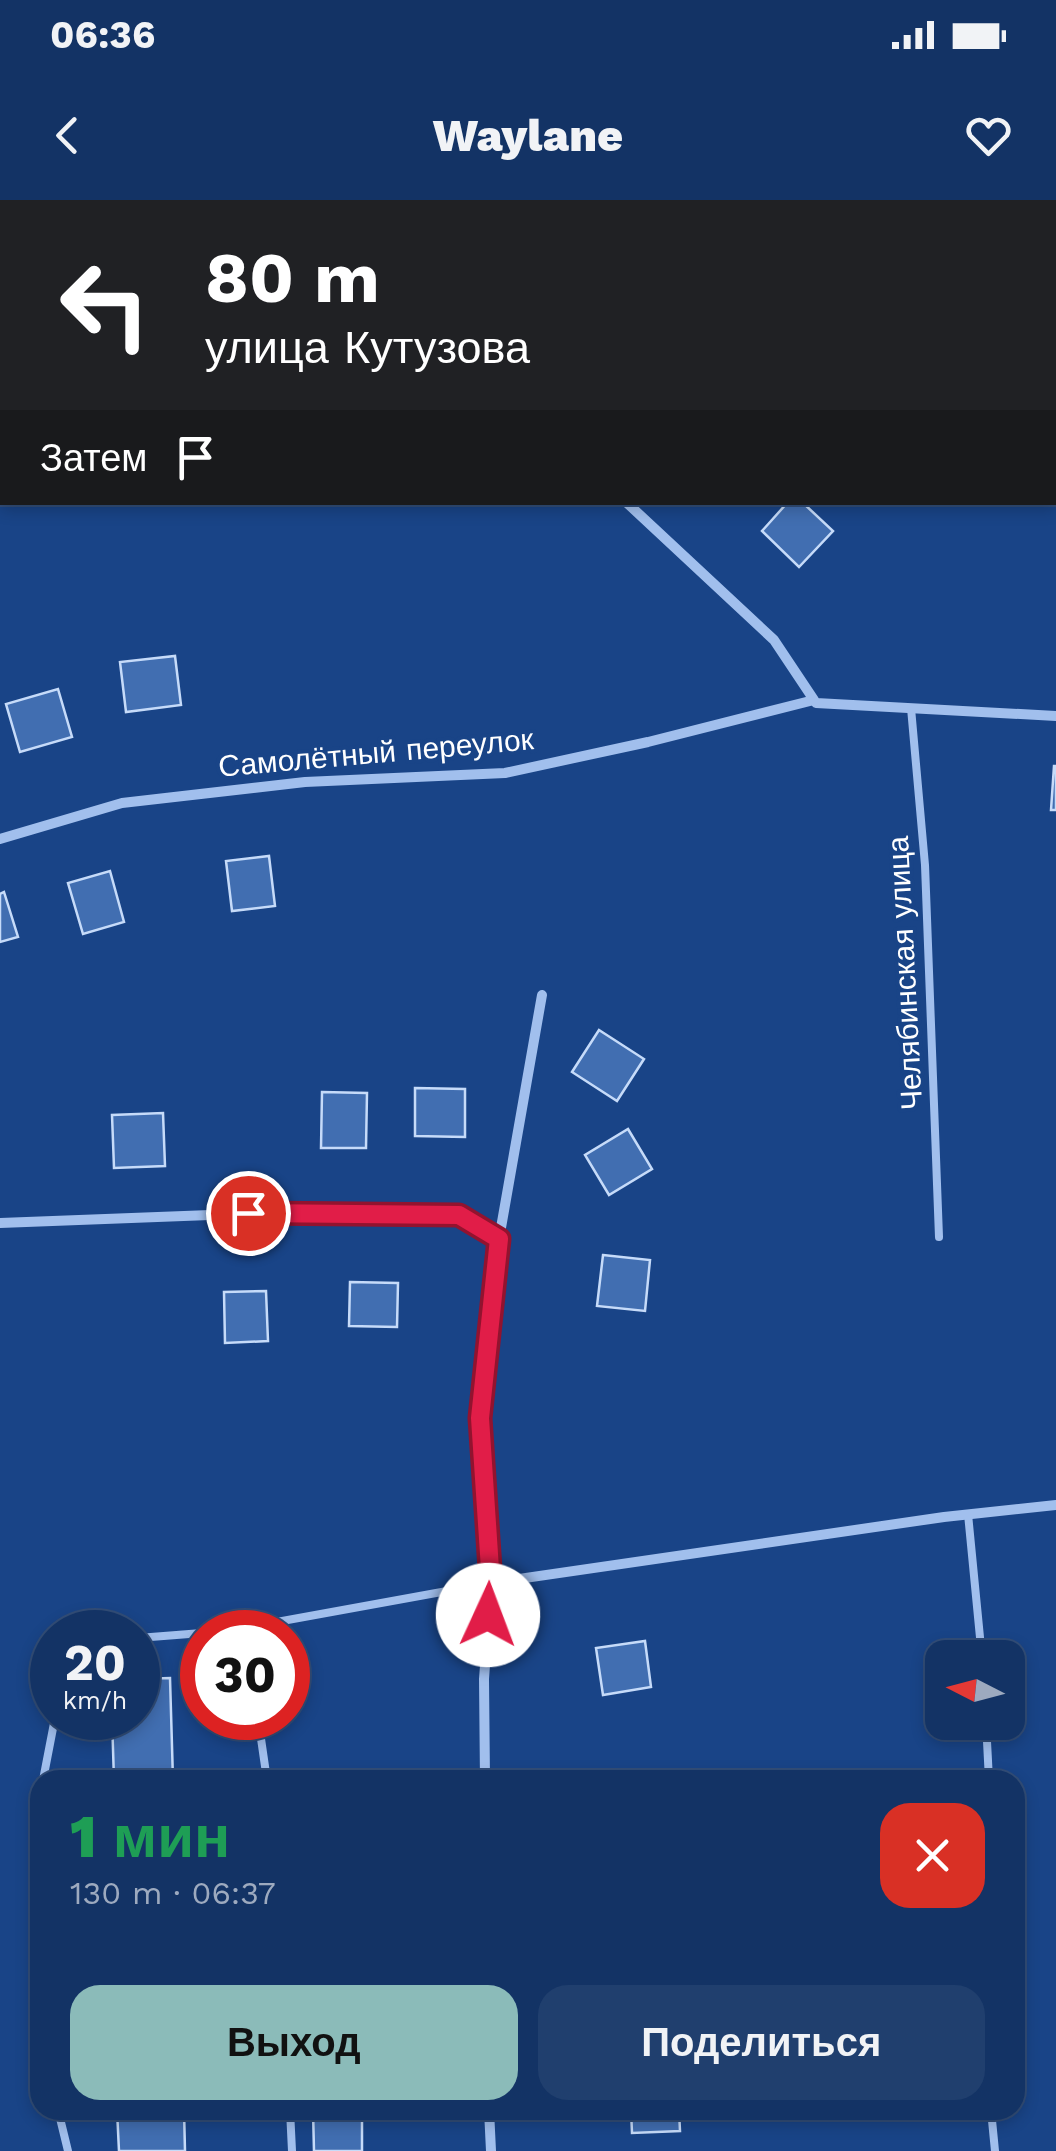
<!DOCTYPE html>
<html lang="ru">
<meta charset="utf-8">
<style>
:root{--surface:#133365;--page:#203f6e;--text:#f1f3f6;--muted:#9daabf;--line:#324e79;--accent:#8bbbb9}
body{margin:0;font-family:"Work Sans",sans-serif;background:var(--page);color:var(--text);height:100vh;display:flex;flex-direction:column;font-size:38px;white-space:nowrap}
*{box-sizing:border-box;margin:0}
p{font-size:32px;color:var(--muted)}
.icon{flex:none;width:55px;height:55px;fill:none;stroke:currentColor;stroke-width:2;stroke-linecap:round;stroke-linejoin:round}
.map{position:relative;flex:1;overflow:hidden}
.panel{position:absolute;left:30px;top:1570px;width:995px;height:350px;display:flex;flex-direction:column;background:var(--surface);border-radius:30px;box-shadow:0 5px 15px #0003,0 0 0 2px var(--line)}
.panel>*{flex:none}
.top-card{position:absolute;left:0px;top:0px;width:1058px;height:305px;box-shadow:0 5px 15px #0003,0 0 0 2px var(--line);background:#202124;color:#fff;overflow:hidden}
.needle{width:65px;rotate:276deg}
.buttons{position:absolute;left:925px;top:1440px;display:grid;gap:20px}
.buttons a{display:grid;place-items:center;width:100px;height:100px;border-radius:20px;background:var(--surface);box-shadow:0 5px 15px #0003,0 0 0 2px var(--line);font-size:50px}
.speed{position:absolute;left:30px;top:1410px;display:flex;gap:20px;font-size:50px;font-weight:700;text-align:center}
.speed>*{display:grid;place-content:center;width:130px;height:130px;border-radius:50%;background:var(--surface);box-shadow:0 5px 15px #0003,0 0 0 2px var(--line);line-height:1}
.speed small{font-size:25px;font-weight:400}
.speed .limit{border:15px solid #d22;background:#fff;color:#111}
.pin{position:absolute;display:grid;place-items:center;width:85px;height:85px;color:#fff;margin:-42px;border:5px solid #fff;border-radius:50%;box-shadow:0 2px 10px #0007}
.me{position:absolute;width:110px;margin:-55px;rotate:2deg;stroke-linejoin:round;filter:drop-shadow(0 0 8px #0008)}
.turn{display:flex;align-items:center;gap:35px;height:210px;padding:0 40px;font-size:45px}
.turn .icon{width:130px;height:130px;stroke-width:2.5}
.turn b{display:block;font-size:70px;line-height:85px}
.then{display:flex;align-items:center;height:95px;padding:0 40px;background:#0003;gap:20px;font-size:38px}
.round{display:grid;place-items:center;flex:none;width:105px;height:105px;border-radius:30px;background:var(--page)}
.headline{display:flex;align-items:center;justify-content:space-between;height:170px;padding:0 40px}
h1{font-size:60px;font-weight:800;line-height:75px;color:#1e9e55}
.primary-button{display:flex;gap:20px;margin-top:auto;padding:20px 40px}
.primary-button a{flex:1;height:115px;border-radius:30px;background:var(--accent);color:#111;font-size:40px;font-weight:800;line-height:115px;text-align:center}
.primary-button a+a{background:var(--page);color:var(--text)}
.status{display:flex;justify-content:space-between;align-items:center;height:70px;padding:0 50px;background:var(--surface);direction:ltr}
.status svg{height:28px;fill:currentColor}
header{display:flex;justify-content:space-between;align-items:center;height:130px;padding:0 40px;background:var(--surface);font-size:45px;font-weight:800}
.map>svg:first-child{display:block}
</style>
<div class="status"><b>06:36</b><svg viewBox="0 0 49 12"><path d="M0 12V9h3v3zM5 12V6h3v6zM10 12V3h3v9zM15 12V0h3v12zM26 1h20v11H26zM47 4h2v5h-2z"/></svg></div>
<header><svg class="icon" aria-label="back" viewBox="0 0 24 24"><path d="M15 5l-7 7 7 7"/></svg>Waylane<svg class="icon" aria-label="heart" viewBox="0 0 24 24"><path d="M12 20l-8-8c-3-5 5-10 8-4 3-6 11-1 8 4z"/></svg></header>
<div class="map">
<svg width="1056" height="1951" viewBox="0 0 1056 1951">
<rect width="100%" height="100%" fill="#194487"/>
<!-- building -->
<path fill="#416eb1" stroke="#c6dbf9" stroke-width="2.5" d="M34,0H86L85,2H33Z
M788,302H802L833,331L799,367L762,331Z
M175,456L181,505L126,512L120,462Z
M58,489L72,537L20,552L6,504Z
M1054,566H1056V610H1051Z
M269,656L275,706L232,711L226,661Z
M110,671L124,722L83,734L68,683Z
M4,692L18,737L0,742V694Z
M599,830L644,859L617,901L572,872Z
M415,888L465,889V937L415,936Z
M322,892L367,893L366,948H321Z
M163,913L165,966L114,968L112,915Z
M628,929L652,969L609,995L585,955Z
M603,1055L650,1060L645,1111L597,1106Z
M350,1082L398,1083L397,1127L349,1126Z
M266,1091L268,1141L225,1143L224,1092Z
M645,1441L651,1487L603,1495L596,1448Z
M170,1478L173,1580H114L112,1518H138V1479Z
M117,1910H184L185,1951H119Z
M313,1910H362V1951H314Z
M631,1910H679L680,1931L632,1933Z"/>
<g fill="none" stroke-linecap="round" stroke-linejoin="round">
<!-- lane -->
<path stroke="#a1bfed" stroke-width="8" d="M283,0L288,2
M911,508L925,665L939,1037
M968,1314L982,1458
M203,1432L233,1430L491,1383
M138,1438L202,1433
M258,1518L267,1580
M986,1522L989,1580
M43,1580L55,1518
M40,1597V1628
M58,1910L68,1951
M290,1910L292,1951
M991,1910L995,1951"/>
<!-- street -->
<path stroke="#a1bfed" stroke-width="10" d="M382,0L383,2
M461,2L463,0
M626,302L774,440L816,503L1056,516
M0,639L122,603L305,582L505,573L648,542L814,500
M0,1023L287,1012L459,1015L499,1039
M491,1383L944,1317L1056,1305
M485,1580L484,1479L491,1383L481,1217L499,1039L542,795
M489,1910L491,1951"/>
</g>
<g fill="none" stroke-linecap="round" stroke-linejoin="round">
<!-- route casing -->
<g stroke="#92132f" stroke-width="25">
<path id="route" d="M248,1013L459,1015L499,1039L480,1218L491,1384L488,1415"/>
</g>
<!-- route -->
<use href="#route" stroke="#e11d48" stroke-width="18"/>
</g>
<g text-anchor="middle" stroke-width="8" stroke-linejoin="round" paint-order="stroke">
<!-- street labels -->
<g font-size="30" fill="#fff" stroke="#194487">
<text transform="translate(376 553) rotate(-5)" y="10">Самолётный переулок</text>
<text transform="translate(905 773) rotate(-93)" y="10">Челябинская улица</text>
</g>
</g>
</svg>
<div class="buttons">
<a><svg class="needle" viewBox="-14 -14 28 28"><path d="M0-13l5 13h-10z" fill="#e53935"/><path d="M0 13l5-13h-10z" fill="#9daabf"/></svg></a>
</div>
<div class="speed"><div>20<small>km/h</small></div><div class="limit">30</div></div>
<div class="pin" style="left:248px;top:1013px;background:#d93025"><svg class="icon" aria-label="arrive" viewBox="0 0 24 24"><path d="M6 21V4h12l-3 4 3 4H6"/></svg></div>
<svg class="me" style="left:488px;top:1415px" viewBox="-20 -20 40 40"><circle r="19" fill="#fff"/><path d="M0-13L10 11 0 6-10 11z" fill="#e11d48"/></svg>
<div class="top-card">
<div class="turn"><svg class="icon" aria-label="left" viewBox="0 0 24 24"><path d="M17 20v-9H6M10 6l-5 5 5 5"/></svg><div><b>80 m</b>улица Кутузова</div></div>
<div class="then">Затем<svg class="icon" aria-label="arrive" viewBox="0 0 24 24"><path d="M6 21V4h12l-3 4 3 4H6"/></svg></div>
</div>
<section class="panel">
<div class="headline"><div><h1>1 мин</h1><p>130 m · 06:37</p></div><a class="round" style="background:#d93025;color:#fff"><svg class="icon" aria-label="close" viewBox="0 0 24 24"><path d="M6 6l12 12M18 6L6 18"/></svg></a></div>
<div class="primary-button"><a>Выход</a><a>Поделиться</a></div>
</section>
</div>
